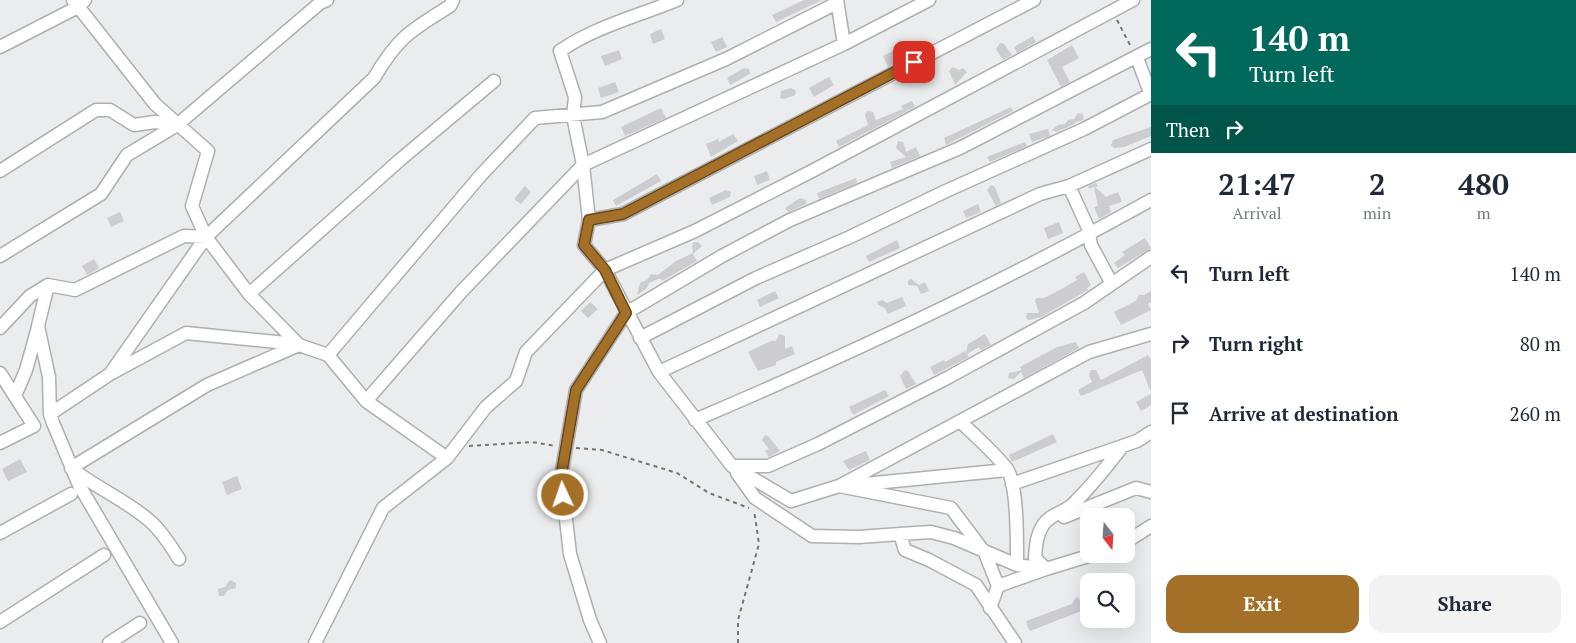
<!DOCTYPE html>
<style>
:root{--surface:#fff;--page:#f2f2f3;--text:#1f2937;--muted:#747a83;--accent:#a47028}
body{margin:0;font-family:"PT Serif",serif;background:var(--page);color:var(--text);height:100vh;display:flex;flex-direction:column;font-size:19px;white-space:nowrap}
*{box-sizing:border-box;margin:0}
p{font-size:16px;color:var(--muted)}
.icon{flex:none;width:28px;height:28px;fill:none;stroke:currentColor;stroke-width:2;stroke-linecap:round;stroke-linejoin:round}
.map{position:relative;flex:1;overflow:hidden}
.details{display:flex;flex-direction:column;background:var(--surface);width:425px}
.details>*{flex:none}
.top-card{background:#00695c;color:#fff;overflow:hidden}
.needle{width:32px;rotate:163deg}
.tools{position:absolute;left:1080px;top:508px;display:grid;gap:10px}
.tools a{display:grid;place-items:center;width:55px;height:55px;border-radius:10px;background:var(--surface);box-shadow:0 5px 20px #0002;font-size:25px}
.pin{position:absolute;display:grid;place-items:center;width:42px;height:42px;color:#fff;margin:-21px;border-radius:10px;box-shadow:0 2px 8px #0006}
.me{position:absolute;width:55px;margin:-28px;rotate:357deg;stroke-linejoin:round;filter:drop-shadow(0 0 4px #0008)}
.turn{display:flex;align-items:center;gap:18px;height:105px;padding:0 15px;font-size:22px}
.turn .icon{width:65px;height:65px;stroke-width:2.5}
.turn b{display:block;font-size:35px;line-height:42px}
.then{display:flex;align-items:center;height:48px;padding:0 15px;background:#0003;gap:10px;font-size:19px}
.eta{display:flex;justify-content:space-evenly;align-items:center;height:85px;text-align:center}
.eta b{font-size:30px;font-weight:600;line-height:35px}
.button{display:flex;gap:10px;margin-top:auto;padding:10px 15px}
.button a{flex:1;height:58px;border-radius:15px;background:var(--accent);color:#fff;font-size:20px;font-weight:600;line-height:58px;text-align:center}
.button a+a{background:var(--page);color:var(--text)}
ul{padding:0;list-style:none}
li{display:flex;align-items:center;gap:15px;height:70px;padding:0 15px}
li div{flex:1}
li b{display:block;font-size:19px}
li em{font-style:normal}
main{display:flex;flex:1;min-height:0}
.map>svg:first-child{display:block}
</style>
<main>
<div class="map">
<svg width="1151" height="643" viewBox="0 0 1151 643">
<rect width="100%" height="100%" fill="#eaecee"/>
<!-- building -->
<path fill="#cdccd0" d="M804,0H822L776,22L772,15Z
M661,29L665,39L653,44L650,34Z
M1033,36L1036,42L1017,53L1014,47Z
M722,37L727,47L716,52L711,42Z
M1000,43L1004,44L1012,55L1003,60L996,49Z
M1072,45L1079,58L1062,67L1070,82L1061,87L1047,60Z
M897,49L902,60L888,67L883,56Z
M619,50L622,59L605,66L601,56Z
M953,67L959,70L963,68L967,72L955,85L949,71Z
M744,68L749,69L750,74L730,85L727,78Z
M829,77L834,85L814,97L809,88Z
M615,82L619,92L601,98L598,88Z
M791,88L796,91L795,95L784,99L780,98L781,91Z
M912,101L915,107L839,147L836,141L868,125L865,115L867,111L873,112L876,120L903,109L901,106Z
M1011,107L1013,111L946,145L944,138Z
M661,108L666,118L625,136L621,127Z
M1078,113L1083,114L1084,120L1076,122L1074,124L1057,132L1052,130L1058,125L1065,124L1068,120L1074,119Z
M1151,127V136L1124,147L1114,148L1111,145L1113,140Z
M1048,129L1050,136L1032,142L1029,134Z
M733,134L738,141L711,157L706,144L718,139L719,142Z
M898,141L903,142L906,152L916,147L920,156L892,168L890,162L906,157L896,148Z
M1025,142L1027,146L990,162L987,157Z
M767,171L770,180L757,185L754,176Z
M657,174L661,181L616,206L613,200Z
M856,178L857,183L819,199L817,193Z
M1096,183L1098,186L1095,187L1106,197L1118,192L1122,202L1109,206L1111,212L1099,219L1094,207L1098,206L1094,187L1089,189L1088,186Z
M991,185L995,187L1001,203L996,206L987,190Z
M525,186L531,192L521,204L514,199Z
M726,190L731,192L730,197L712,205L709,198Z
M800,198L806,200V204L788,212L785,208Z
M978,204L981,212L966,218L963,211Z
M120,212L124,221L111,227L107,218Z
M1059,222L1063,233L1048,239L1044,228Z
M1145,238L1151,248L1118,268L1114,263L1125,255L1122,252Z
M897,240L900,248L869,262L866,256Z
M694,242H698L702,246L693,254L697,261L662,281L660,278L649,283L647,288L637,295L640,283L648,279L651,274L658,275L676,261L693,253L692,246Z
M94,259L99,268L87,275L82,266Z
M1084,272L1091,285L1087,288L1088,290L1041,317L1029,320L1026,318L1027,313H1039L1035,301L1036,298H1044L1060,290L1077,280L1075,277Z
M911,279L919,285L925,282L929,291L921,294L917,286L908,285V281Z
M775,291L779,298L760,307L757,300Z
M1151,291V302L1148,304L1151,310L1121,325L1114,312L1136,301L1139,295H1144Z
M902,297L906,306L888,314L885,308L878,305L877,302L882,300L887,303Z
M590,302L598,309L588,318L581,311Z
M779,334L785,336V349L792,346L795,354L776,362V365L758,371L748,352L771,341H776Z
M985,334L991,345L981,350L979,347L967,354L969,357L934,375L930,367L944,360L945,362L965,351L966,353L968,344Z
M1076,342L1079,348L1024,378L1021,372L1014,379L1008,378L1009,373L1022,370L1020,367L1057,347Z
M1148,355L1151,360V392L1142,370L1081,396L1078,390L1092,382L1089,375L1091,370H1096L1101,380Z
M905,370L908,371L916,384L906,389L900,376Z
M885,390L889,396L853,415L849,407Z
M1151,394V405L1141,411L1136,402Z
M1053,434L1057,442L1012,462L1009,455Z
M765,435L769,437L780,451L769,457L765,451L769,449L762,440Z
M866,451L870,460L849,470L843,461Z
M20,459L27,472L8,481L2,469Z
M237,476L242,489L227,495L222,482Z
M230,580L236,583V588L228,590L224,596H219L218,589L225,587Z
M1076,597L1079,598L1084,610L1030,631L1028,628L1026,621L1072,604Z"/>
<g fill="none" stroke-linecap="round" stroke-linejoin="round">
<!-- minor casing -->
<g stroke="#adafb1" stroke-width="15">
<path id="minor" d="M677,0C638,16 594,27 560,51L575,97L573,116L583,165L589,220L584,245L605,270L659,372L732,466L791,501L839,486L1089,352L1151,334
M837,0L844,44
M0,47L78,7L85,0
M1137,58L1151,95
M0,171L96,110H110L134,125L155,122L177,125
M1069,186L1088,228L1091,245L1112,284
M589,220L623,214L1034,0
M206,237L249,294L299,345L328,355L366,401L447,458L486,407L516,381L526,352L605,270L695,231L814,170L1133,0
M0,256L101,194L127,155L177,125L320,3L327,0
M48,285L38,326L49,377L50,414L53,423L79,485L172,643
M249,294L401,159L494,81
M0,328L30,296L48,285L75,290L184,236L206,237L374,78C398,37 411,30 450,6L453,0
M640,338L756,278L850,237L946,191L1084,129L1151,94
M328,355L481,175L535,118L602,112L726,59L837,3
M659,372L1040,194L1069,186L1151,149
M0,373L34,426L0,443
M112,373L186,333L297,344
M15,396L26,370L38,327
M366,401L461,292L583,165L844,44L929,0
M50,414L110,374L206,237L192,206L208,151L155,104L73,0
M695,420C850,354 1004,282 1151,200
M961,422C976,437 994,452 1007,469C1018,485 1017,544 1017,565
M732,466H768L818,444L949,377L1084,303L1151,257
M737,473L755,498L812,536L859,537L900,534L905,550L929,560L976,585L1015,643
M1012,484L1137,441L1151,432
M854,485L1007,470
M839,486L951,508L985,553L998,586L990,608
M1064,517L1136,488L1151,492
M0,533L71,494
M900,534L931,532L954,538L1017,565L1046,569L1095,554
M1126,542L1151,526
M179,559C171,546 162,532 151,522C128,501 96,488 71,468L207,385L299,345
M998,586L1046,569L1035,558C1036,546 1036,536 1043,525C1051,513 1065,513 1074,503C1092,486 1107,466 1122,447
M0,622L104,555
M109,643L140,623
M315,643L383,508L447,458
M600,643L590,620L570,554L561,476L576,390L626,313L722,256L790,220L960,148L1151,49"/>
</g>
<!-- path -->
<path stroke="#737475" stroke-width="2" stroke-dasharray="4 4" stroke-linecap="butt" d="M1117,20L1131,47
M469,446L532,442L556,446
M576,448L602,450L677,473L709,493L749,508
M738,643V620L759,544L754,510"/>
<!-- minor -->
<use href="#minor" stroke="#fff" stroke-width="12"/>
</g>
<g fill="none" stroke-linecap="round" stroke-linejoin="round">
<!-- route casing -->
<g stroke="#6b491a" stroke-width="12">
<path id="route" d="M563,495L561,476L576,390L626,313L605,270L584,245L589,220L623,214L914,62"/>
</g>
<!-- route -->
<use href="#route" stroke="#a47028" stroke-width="9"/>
</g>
</svg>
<div class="tools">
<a><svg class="needle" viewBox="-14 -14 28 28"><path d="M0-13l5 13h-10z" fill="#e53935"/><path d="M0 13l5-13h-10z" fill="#747a83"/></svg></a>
<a><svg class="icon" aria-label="search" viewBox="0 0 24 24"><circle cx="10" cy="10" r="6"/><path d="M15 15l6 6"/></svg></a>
</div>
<div class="pin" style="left:914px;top:62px;background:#d93025"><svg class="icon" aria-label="arrive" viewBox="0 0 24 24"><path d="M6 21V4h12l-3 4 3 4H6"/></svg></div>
<svg class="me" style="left:563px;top:495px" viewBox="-20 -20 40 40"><circle r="17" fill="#a47028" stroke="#fff" stroke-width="3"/><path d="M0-11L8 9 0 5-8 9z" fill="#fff"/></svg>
</div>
<section class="details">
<div class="top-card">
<div class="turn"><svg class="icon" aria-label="left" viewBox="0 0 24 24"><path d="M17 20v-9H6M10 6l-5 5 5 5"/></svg><div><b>140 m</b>Turn left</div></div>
<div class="then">Then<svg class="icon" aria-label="right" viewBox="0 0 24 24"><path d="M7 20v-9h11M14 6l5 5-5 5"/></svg></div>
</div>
<div class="eta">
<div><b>21:47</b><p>Arrival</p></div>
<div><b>2</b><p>min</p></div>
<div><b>480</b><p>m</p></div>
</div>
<ul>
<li><svg class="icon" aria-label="left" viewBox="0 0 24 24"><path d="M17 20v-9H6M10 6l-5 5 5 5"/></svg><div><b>Turn left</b></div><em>140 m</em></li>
<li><svg class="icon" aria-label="right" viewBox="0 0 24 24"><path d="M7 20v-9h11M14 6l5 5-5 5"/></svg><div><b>Turn right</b></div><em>80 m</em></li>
<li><svg class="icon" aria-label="arrive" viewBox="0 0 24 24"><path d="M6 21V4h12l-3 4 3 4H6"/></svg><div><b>Arrive at destination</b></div><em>260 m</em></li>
</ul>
<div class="button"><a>Exit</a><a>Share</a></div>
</section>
</main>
